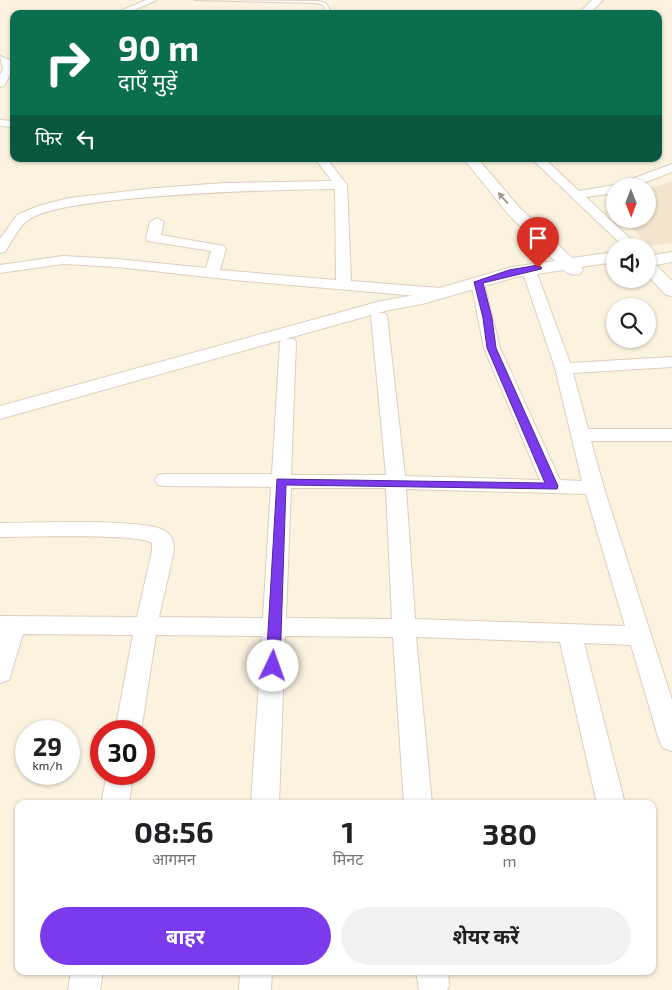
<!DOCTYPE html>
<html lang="hi">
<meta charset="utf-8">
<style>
:root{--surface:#fff;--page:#f2f2f2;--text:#202124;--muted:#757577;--accent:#7c3aed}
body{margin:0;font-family:"Exo 2","Noto Sans Devanagari",sans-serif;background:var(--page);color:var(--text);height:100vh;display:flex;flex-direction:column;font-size:19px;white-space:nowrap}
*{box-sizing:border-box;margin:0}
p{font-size:16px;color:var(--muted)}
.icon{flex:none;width:28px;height:28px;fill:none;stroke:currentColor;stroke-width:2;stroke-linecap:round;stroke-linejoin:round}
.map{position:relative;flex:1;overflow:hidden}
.panel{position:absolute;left:15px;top:800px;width:641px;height:175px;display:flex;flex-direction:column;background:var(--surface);border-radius:10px;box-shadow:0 1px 4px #0004}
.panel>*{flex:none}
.hud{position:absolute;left:10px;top:10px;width:652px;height:152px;border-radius:10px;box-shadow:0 1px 4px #0004;background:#0b6e4f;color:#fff;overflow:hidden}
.needle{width:32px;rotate:179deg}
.fabs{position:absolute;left:606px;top:178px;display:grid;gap:10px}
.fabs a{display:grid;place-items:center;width:50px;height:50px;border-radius:50%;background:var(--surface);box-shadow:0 1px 4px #0004;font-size:25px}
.speed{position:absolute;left:15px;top:720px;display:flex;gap:10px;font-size:25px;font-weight:700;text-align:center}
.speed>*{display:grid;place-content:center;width:65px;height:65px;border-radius:50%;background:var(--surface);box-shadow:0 1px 4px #0004;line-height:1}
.speed small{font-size:12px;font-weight:400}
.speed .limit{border:8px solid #d22;background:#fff;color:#111}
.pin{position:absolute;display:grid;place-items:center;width:42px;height:42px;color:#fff;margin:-51px -21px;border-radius:50% 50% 50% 0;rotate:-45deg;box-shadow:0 0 5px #0007}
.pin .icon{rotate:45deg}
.me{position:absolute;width:55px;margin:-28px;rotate:3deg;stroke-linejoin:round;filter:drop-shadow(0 0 4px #0008)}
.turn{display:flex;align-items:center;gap:18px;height:105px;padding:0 25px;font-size:22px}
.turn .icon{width:65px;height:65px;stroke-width:2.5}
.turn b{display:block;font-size:35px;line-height:42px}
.then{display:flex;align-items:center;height:48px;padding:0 25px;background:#0003;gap:10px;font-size:19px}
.eta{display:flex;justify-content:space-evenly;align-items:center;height:85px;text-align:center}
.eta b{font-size:30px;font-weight:700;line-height:35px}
.primary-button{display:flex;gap:10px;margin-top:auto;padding:10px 25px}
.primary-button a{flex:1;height:58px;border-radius:30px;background:var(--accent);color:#fff;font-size:20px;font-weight:700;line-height:58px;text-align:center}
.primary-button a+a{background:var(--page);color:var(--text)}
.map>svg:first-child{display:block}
</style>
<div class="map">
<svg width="672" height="990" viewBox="0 0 672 990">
<rect width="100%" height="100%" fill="#fbf2e0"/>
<!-- residential -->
<path fill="#f3e4ce" d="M672,181V243L650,246L623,219H648V189Z"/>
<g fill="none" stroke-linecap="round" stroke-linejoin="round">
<!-- service casing -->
<g stroke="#dfcebc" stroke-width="2">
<path id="service" d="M195,0L317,1L326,3L332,14H328L323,5L317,3Z"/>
</g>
<!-- minor casing -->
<g stroke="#dfcebc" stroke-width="2">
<path id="minor" d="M146,0H157L125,14H113Z
M0,56L10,60L13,69L4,86L0,87V75L3,69Z
M0,120L14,121V127L0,126Z
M315,159H327L347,185L351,281L440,288L445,290L448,293L445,296L440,298L234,280L117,267L63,264L0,273V265L63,256L117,259L206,268L211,251L148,241L146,238L150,222L157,218L164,222L161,235L224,246L226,249L220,270L336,280L335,189C258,190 183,193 107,201C87,204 43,208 27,221C18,228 11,243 5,252L0,253V239L17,215L38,206L69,198L156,188L224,183L332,181Z
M532,159H545L579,191L615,185L619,186L621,183L672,164V172L636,186H615V193L586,197L638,246H623Z
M531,272L536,273L538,276L570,363L672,357V367L573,373L588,429H672V441H591L604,488L672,700V751L663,748L659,740L631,645L584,643L625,804H597L560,642L416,637L432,804H404L393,637L285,636L279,804H251L262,636L156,635L141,731H115L133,635L23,634L9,680L0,683V616L137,617L152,551V543C140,533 23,537 0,537V523C29,523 147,518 165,531C173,536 174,543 174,551L159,617L263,618L271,487L165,486L158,485L155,480L158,475L165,474H272L280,342L282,339H294L296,342L291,475H386L371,316L373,313H385L387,316L405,476L540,480L484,348L471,282L473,279H483L500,348L560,480L582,481L555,368L524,276L526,273ZM291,488H386L392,619L286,618ZM406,489L586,494L625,626L415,619Z
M107,774H133L129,804H101Z
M71,971H103L100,990H68Z
M240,971H272L271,990H239Z
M416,971H448L449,986L447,990H419Z"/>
</g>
<!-- tertiary casing -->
<g stroke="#dfcebc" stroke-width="2">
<path id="tertiary" d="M592,0H603L589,14H578Z
M464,159H478L520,208L572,258L615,252V262L581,267L583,270L580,274C573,275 569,275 564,270L516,277L422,304L389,310L0,419V406L381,301L415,295L512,267L555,261L508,214Z
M672,252V262L656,265L672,281V296L666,295L648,276V256Z"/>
</g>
<!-- service -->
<use href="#service" fill="#fff" fill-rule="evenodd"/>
<!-- minor -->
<use href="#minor" fill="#fff" fill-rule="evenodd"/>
<!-- tertiary -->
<use href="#tertiary" fill="#fff" fill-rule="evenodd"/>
</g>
<!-- one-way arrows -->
<defs><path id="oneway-solid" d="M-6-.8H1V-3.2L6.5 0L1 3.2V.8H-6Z" transform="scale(1.25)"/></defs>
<use fill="#aa9b91" href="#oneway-solid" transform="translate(503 198) rotate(-131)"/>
<!-- route -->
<path fill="#7c3aed" stroke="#51269a" d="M538,265L542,268L541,269L483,283L492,318L496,348L558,486L557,489L286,485L280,666L278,670L273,671L268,670L266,666L277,479L545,483L487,348L483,318L474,282L509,270Z"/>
</svg>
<div class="fabs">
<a><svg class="needle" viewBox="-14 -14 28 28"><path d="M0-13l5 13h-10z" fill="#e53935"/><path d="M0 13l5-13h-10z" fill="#757577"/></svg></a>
<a><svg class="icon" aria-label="sound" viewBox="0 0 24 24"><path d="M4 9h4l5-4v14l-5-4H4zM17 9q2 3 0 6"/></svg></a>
<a><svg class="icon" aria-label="search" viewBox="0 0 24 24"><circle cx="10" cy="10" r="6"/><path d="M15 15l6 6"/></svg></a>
</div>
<div class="speed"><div>29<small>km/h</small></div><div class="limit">30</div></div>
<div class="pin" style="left:538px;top:268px;background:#d93025"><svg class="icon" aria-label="arrive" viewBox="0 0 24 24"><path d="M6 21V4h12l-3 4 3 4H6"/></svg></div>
<svg class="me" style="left:273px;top:666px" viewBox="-20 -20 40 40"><circle r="19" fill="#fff"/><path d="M0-13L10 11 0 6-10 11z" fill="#7c3aed"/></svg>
<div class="hud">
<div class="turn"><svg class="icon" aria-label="right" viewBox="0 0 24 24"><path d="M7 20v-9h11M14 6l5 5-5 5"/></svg><div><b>90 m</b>दाएँ मुड़ें</div></div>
<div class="then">फिर<svg class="icon" aria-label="left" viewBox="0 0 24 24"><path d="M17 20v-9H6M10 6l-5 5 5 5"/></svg></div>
</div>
<section class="panel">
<div class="eta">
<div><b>08:56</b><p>आगमन</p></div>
<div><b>1</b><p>मिनट</p></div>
<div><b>380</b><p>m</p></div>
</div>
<div class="primary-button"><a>बाहर</a><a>शेयर करें</a></div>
</section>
</div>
